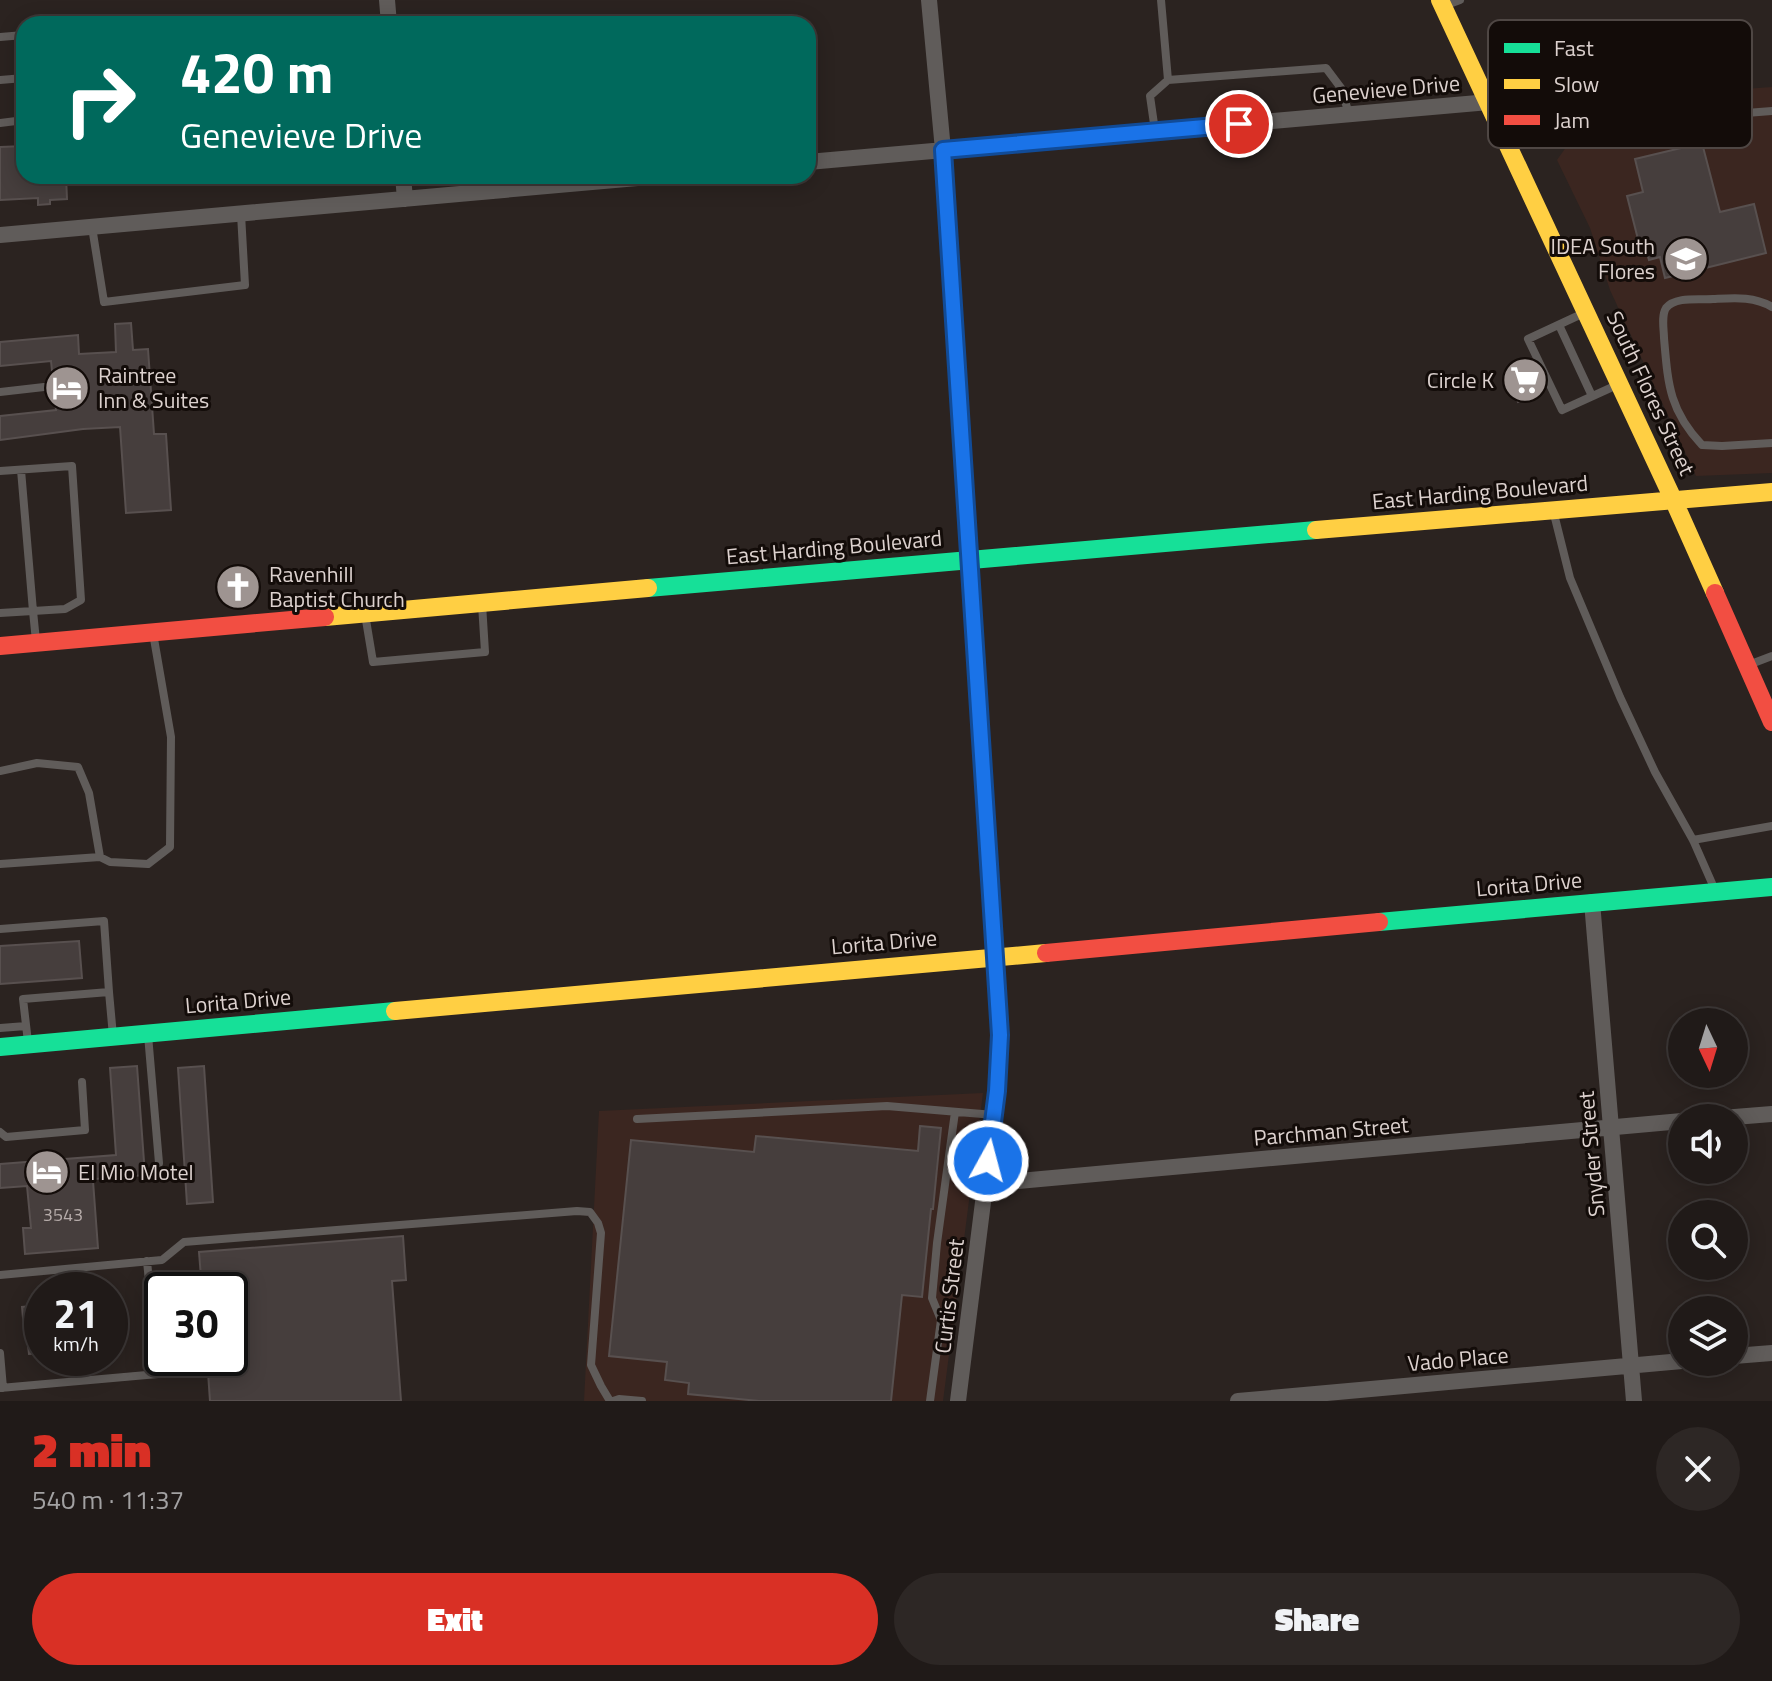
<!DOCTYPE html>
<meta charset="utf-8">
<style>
:root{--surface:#201a18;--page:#2d2725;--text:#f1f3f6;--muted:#a2a1a2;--line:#3d3837;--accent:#d93025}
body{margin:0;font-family:"Titillium Web",sans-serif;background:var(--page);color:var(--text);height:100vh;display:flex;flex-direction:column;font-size:30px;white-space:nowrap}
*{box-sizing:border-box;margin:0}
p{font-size:26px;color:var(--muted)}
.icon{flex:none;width:44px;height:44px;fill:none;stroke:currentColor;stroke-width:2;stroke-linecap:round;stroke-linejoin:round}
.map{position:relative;height:1401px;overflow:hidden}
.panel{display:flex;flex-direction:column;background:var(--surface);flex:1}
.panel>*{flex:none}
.hud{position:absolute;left:16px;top:16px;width:800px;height:168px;border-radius:24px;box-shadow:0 4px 20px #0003,0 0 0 2px var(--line);background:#00695c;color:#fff;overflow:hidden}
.needle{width:52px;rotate:176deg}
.controls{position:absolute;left:1668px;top:1008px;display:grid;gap:16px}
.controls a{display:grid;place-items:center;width:80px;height:80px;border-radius:50%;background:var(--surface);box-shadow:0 4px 20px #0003,0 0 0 2px var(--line);font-size:40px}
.speed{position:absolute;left:24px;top:1272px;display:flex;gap:16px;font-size:40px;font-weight:700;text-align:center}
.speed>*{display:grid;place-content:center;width:104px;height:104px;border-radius:50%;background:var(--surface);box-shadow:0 4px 20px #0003,0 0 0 2px var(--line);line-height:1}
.speed small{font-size:20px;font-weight:400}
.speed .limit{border:4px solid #111;border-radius:12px;background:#fff;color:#111}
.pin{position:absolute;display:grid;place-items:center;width:68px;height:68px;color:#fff;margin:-34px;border:4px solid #fff;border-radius:50%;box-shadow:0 2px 8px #0007}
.me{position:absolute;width:88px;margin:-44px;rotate:7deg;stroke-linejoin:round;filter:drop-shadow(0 0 6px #0008)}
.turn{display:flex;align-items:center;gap:28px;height:168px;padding:0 32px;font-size:36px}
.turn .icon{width:104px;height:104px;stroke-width:2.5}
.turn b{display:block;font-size:56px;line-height:68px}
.round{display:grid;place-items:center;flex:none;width:84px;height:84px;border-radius:42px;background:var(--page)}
.head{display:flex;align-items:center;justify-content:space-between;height:136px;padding:0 32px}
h1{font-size:48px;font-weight:800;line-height:60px;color:var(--accent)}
.button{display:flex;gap:16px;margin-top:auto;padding:16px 32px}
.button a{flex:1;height:92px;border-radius:48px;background:var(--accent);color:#fff;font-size:32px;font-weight:800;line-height:92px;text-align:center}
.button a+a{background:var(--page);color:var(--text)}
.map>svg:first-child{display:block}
</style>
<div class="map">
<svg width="1772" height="1401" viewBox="0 0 1772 1401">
<rect width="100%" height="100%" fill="#2b2320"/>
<!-- built -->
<path fill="#3b2620" d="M1772,87V473L1696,476L1610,290L1590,228L1557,160L1569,143L1564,102Z
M983,1093L943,1401H584L599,1111Z"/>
<!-- building -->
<path fill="#463e3d" stroke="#58504f" stroke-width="2" d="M1702,143L1720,212L1754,204L1766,253L1665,278L1660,257L1649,260L1646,250L1641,251L1627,196L1643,192L1635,159Z
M24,146V176H66L67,199L50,200V204L38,205V198L0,200V147Z
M131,323L133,350L148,349L154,434H166L171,510L126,513L120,427L83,429L0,440V416L56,410L51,361L0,366V342L78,335L79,354L116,352L115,324Z
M1530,360L1544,389L1518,402L1505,372Z
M79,941L82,978L0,984V946Z
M137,1066L145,1175L95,1179L93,1181L98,1248L25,1254L23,1228H31L27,1186L0,1188V1164L116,1155L110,1068Z
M204,1066L213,1202L187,1204L178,1068Z
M920,1126L941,1128L933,1209H931L922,1297L902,1295L891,1401H759L688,1394L689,1383L665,1380L667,1362L609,1356L631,1140L754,1152L756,1136L918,1151Z
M403,1236L406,1280L392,1281L401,1401H210L207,1358H230V1290H202L199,1252Z
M42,1305V1353L29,1354L26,1328L24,1329L22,1307Z"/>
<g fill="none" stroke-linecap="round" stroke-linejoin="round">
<!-- lane -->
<path stroke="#605c5a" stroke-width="8" d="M1161,0L1168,80L1326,68L1341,88L1349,114
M1444,6L1460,0
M0,37L24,35
M0,80L24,78
M0,123L24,120
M1155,131L1150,96L1168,80
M1503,132L1772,111
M92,227L104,302L245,285L241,214
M1772,307C1754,296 1734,298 1713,299C1700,300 1675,296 1666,308C1661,316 1664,330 1664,338C1668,384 1669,410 1702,445L1722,446L1772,443
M1586,312L1528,339L1562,410L1617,385
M1559,325L1592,396
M0,392L44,387
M0,471L72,466L81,600L65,609L33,611L36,641
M1553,510L1570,578L1620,697L1655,772L1693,840L1715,890
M0,613L33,611L21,470
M365,614L373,662L485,652L482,604
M1751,664L1772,656
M0,771L37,763L78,767L89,793L100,857L110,862L148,864L170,847L171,737L153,633
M1693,840L1772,826
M0,864L100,857
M0,929L104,921L109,992
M0,1028L26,1026
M148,1035L159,1163
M28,1042L23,999L109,992L113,1036
M637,1119L887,1106L994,1115
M0,1132L6,1137L85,1130L82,1082
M0,1275L162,1260L184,1242L577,1211L590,1212L598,1223L601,1233L591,1365L601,1386L610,1401
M0,1353L3,1388
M0,1388L158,1374L147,1261
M613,1401L619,1399L642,1401
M930,1401L941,1320L932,1298L937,1243L955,1112"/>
<!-- street -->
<path stroke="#605c5a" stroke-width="16" d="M387,0L389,24
M929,0L943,150L1000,1035L997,1091L958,1401
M808,162L1489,102
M403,176L405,199
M0,235L660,176
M1592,902L1634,1401
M1722,1118L1772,1114
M985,1184L1682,1121
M1734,1356L1772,1353
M1238,1401L1682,1361"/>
<!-- fast -->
<path stroke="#16e098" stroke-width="18" d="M648,588L1316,530
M1379,922L1772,887
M0,1047L395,1011"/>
<!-- slow -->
<path stroke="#ffcf43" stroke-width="18" d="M1440,0L1673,499L1715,593
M1316,530L1772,492
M325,617L648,588
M395,1011L1046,953"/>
<!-- jam -->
<path stroke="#f24e42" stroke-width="18" d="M1715,593L1772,722
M0,646L325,617
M1046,953L1379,922"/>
</g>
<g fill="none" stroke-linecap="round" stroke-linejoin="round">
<!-- route casing -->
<g stroke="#114b97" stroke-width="20">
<path id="route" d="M988,1161L997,1091L1000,1035L943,150L1239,124"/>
</g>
<!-- route -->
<use href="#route" stroke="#1a73e8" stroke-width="14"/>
</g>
<!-- icons -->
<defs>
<g id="school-disc" transform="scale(2.3)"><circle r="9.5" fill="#9e9491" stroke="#130c09"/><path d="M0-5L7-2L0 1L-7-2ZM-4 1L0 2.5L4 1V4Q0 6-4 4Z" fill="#fff"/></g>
<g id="supermarket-disc" transform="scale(2.3)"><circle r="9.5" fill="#9e9491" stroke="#130c09"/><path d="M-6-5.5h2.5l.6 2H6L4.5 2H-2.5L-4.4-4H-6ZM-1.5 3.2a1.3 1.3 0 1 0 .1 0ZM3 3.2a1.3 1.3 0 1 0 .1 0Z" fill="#fff"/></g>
<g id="hotel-disc" transform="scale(2.3)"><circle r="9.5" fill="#9e9491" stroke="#130c09"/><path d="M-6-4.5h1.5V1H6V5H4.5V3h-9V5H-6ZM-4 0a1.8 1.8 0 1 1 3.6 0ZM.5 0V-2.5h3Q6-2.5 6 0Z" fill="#fff"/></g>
<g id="church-disc" transform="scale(2.3)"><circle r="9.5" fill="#9e9491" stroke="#130c09"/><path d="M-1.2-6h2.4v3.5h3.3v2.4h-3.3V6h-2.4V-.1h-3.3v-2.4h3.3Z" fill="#fff"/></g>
</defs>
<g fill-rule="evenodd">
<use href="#school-disc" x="1686" y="259"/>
<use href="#supermarket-disc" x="1525" y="380"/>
<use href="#hotel-disc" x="67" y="388"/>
<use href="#church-disc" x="238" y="587"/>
<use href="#hotel-disc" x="47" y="1172"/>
</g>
<g text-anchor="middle" stroke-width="6" stroke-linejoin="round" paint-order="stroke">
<!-- number labels -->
<g font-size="18" fill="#b6acaa">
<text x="63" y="1221">3543</text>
</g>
<!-- street labels -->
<g font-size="22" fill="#dcd1ce" stroke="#130c09">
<text transform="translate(1386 89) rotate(-5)" y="8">Genevieve Drive</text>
<text transform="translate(1651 393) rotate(65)" y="8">South Flores Street</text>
<text transform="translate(1480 492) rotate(-5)" y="8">East Harding Boulevard</text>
<text transform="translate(834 547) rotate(-5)" y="8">East Harding Boulevard</text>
<text transform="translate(1529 884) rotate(-5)" y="8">Lorita Drive</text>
<text transform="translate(884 942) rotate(-5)" y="8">Lorita Drive</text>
<text transform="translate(238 1001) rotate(-5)" y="8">Lorita Drive</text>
<text transform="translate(1331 1131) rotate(-5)" y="8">Parchman Street</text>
<text transform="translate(1591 1154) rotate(-95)" y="8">Snyder Street</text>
<text transform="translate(949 1296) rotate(-83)" y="8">Curtis Street</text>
<text transform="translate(1458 1359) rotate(-5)" y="8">Vado Place</text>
</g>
<!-- poi labels -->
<g font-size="22" fill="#dcd1ce" stroke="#130c09" text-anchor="start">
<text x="1655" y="254" text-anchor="end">IDEA South<tspan x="1655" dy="25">Flores</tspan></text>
<text x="98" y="383">Raintree<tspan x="98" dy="25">Inn &amp; Suites</tspan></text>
<text x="1494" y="388" text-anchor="end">Circle K</text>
<text x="269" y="582">Ravenhill<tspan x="269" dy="25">Baptist Church</tspan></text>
<text x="78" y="1180">El Mio Motel</text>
</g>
</g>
<!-- legend -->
<rect x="1488" y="20" width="264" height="128" rx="12" fill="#130c09" stroke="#4f4744" stroke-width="2"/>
<rect x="1504" y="43" width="36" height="10" fill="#16e098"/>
<rect x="1504" y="79" width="36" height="10" fill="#ffcf43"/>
<rect x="1504" y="115" width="36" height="10" fill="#f24e42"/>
<g font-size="22" fill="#dcd1ce">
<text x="1554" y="56">Fast</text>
<text x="1554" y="92">Slow</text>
<text x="1554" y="128">Jam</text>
</g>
</svg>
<div class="controls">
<a><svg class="needle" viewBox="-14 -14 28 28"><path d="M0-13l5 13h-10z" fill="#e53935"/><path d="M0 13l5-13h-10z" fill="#a2a1a2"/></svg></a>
<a><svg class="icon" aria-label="sound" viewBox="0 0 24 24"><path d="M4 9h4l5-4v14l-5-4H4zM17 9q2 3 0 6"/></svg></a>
<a><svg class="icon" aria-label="search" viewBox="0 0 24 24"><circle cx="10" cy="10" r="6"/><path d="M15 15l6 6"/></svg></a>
<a><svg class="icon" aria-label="layers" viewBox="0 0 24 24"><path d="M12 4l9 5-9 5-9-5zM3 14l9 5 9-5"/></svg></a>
</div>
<div class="speed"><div>21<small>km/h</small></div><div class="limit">30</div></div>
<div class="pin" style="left:1239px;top:124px;background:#d93025"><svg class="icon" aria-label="arrive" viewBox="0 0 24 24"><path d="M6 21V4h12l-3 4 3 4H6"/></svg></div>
<svg class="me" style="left:988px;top:1161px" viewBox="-20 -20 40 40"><circle r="17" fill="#1a73e8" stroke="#fff" stroke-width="3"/><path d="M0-11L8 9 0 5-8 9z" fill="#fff"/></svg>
<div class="hud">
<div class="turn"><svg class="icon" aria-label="right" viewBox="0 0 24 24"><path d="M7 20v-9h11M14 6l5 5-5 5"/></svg><div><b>420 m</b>Genevieve Drive</div></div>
</div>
</div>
<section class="panel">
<div class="head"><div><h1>2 min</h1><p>540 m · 11:37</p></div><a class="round"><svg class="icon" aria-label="close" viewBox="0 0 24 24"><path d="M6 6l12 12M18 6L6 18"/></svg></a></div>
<div class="button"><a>Exit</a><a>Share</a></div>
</section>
